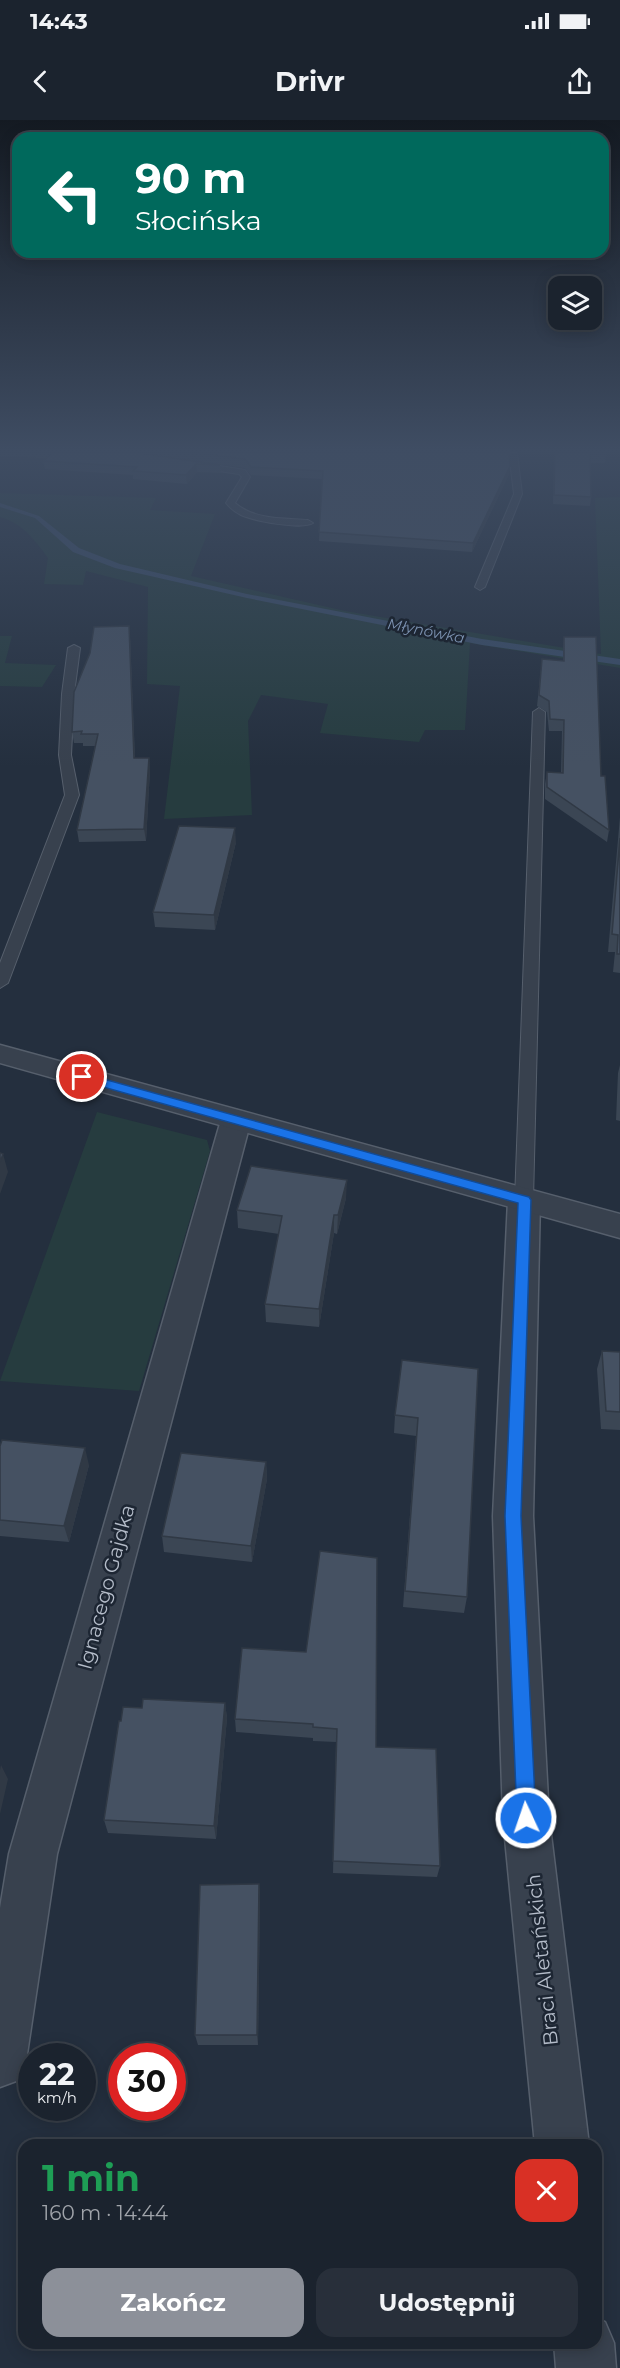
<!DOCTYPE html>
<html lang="pl">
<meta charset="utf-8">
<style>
:root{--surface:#1b232e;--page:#282f3a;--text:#f1f3f6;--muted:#a0a4aa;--line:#39404a;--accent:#8c9099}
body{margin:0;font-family:Montserrat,sans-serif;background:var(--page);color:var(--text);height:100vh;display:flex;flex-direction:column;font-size:22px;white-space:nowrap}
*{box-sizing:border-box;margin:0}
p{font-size:20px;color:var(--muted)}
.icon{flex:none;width:33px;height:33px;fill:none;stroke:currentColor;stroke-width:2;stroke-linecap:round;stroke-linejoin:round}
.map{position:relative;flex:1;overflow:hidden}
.drawer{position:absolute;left:18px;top:2019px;width:584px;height:210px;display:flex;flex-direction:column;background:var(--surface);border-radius:18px;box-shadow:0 3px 15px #0003,0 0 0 2px var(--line)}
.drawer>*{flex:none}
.top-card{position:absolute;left:12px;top:12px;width:597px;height:126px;border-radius:18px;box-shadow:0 3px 15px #0003,0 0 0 2px var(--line);background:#00695c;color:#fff;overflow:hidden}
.buttons{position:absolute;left:548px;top:156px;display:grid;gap:12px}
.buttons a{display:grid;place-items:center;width:54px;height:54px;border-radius:12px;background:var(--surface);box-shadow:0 3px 15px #0003,0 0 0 2px var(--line);font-size:30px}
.speed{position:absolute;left:18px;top:1923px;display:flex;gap:12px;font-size:30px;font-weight:700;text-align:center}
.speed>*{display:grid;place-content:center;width:78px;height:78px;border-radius:50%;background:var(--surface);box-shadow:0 3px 15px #0003,0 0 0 2px var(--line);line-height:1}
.speed small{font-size:15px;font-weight:400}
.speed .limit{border:9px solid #d22;background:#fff;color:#111}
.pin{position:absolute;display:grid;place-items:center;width:51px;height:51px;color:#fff;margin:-26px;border:3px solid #fff;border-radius:50%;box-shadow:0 2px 6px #0007}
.me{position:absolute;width:66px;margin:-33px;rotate:357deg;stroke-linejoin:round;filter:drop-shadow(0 0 4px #0008)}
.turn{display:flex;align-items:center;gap:21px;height:126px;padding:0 24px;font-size:27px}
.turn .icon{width:78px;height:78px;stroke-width:2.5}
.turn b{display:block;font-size:42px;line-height:51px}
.round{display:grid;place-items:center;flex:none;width:63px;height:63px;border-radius:18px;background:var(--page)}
.headline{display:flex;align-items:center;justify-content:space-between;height:102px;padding:0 24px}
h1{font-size:36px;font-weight:700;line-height:45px;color:#1e9e55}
.primary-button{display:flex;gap:12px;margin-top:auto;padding:12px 24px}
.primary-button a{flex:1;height:69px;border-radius:18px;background:var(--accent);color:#fff;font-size:24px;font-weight:700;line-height:69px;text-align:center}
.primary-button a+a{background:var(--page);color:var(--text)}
.status{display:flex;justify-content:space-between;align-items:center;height:42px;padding:0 30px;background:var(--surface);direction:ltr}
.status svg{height:16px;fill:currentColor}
header{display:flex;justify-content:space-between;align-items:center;height:78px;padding:0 24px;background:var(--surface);font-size:27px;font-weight:700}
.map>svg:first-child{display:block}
</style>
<div class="status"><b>14:43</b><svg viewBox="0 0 49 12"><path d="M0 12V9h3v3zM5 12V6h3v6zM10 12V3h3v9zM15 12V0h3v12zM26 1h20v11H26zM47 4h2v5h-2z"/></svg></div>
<header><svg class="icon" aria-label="back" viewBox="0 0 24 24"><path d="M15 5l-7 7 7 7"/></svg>Drivr<svg class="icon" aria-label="share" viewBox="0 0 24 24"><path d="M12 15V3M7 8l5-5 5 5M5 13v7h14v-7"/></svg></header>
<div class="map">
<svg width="620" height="2248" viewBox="0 0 620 2248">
<rect width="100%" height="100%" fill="#242f3e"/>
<!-- green -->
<path fill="#263c3f" d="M0,373L156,378L150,390L215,394L191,456L345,491L601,534L595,378L620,377V548L470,523L465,610H425L419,622L320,613L328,584L261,575L248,601L252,695L164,699L180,566L147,564L148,467L86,451L83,465L44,464L48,438C35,420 22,403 0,397Z
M0,516H12L5,543L56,545L42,567L0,566Z
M97,992L207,1020L210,1031L139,1271L0,1261Z"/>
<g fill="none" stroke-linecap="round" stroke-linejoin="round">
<!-- stream -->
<path fill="#394c67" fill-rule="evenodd" d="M0,383L39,396L79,428L120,444L247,474L482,519L620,539V545L482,525L247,478L115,448L73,432L35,398L0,387Z"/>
<!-- service casing -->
<g stroke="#565f6c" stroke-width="2">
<path id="service" d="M509,333H517L522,374L485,467L480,470L475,467L514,374Z
M195,342L245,350L250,357L235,383C255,400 283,398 308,400L313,403C302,410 254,401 241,395C235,392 230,388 226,383L242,357L239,354L192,347V343Z
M74,525L80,528L74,574L71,635L79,675L8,863L0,868V843L65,675L59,635L62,574L68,528Z
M539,588L545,592L533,1080L531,1085L524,1087L517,1085L515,1080L533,592Z"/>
</g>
<!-- minor casing -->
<g stroke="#565f6c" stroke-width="3">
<path id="minor" d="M236,990L247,993L251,1000L57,1734L26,1941L19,1960L0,1967V1788L9,1734L221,1000L225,993Z
M524,1069L535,1072L540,1080L533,1396L549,1698L589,2025H535L503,1698L493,1396L508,1080L513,1072Z
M596,2198L605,2202L614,2223L616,2248H556L554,2223H596Z"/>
</g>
<!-- tertiary casing -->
<g stroke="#565f6c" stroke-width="3">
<path id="tertiary" d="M0,925L620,1094V1118L0,943Z"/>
</g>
<!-- service -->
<use href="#service" fill="#38414e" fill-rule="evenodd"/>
<!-- minor -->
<use href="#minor" fill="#38414e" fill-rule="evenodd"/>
<!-- tertiary -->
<use href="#tertiary" fill="#38414e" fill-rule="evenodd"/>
</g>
<!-- wall -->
<path fill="#3b4654" d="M0,333H138L220,345L221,353L197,352L187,364L133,359V355L45,349L43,341L47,338L0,336Z
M142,333H509V354L472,432L319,421L322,359L251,355L245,348Z
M554,333H606L605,343H590L591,377L590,386L553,384Z
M130,517L135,638H149L150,650L146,721L79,722L77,710L95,626H83V623H74L72,612Z
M564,517L601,656L609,710L607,722L545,679V664L547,652L561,653L562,611H549L547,592L537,586L542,539L563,541V528Z
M620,697V853L613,852L615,832H608Z
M236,722L215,810L155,807L153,792Z
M620,945V1001L616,1000L618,953Z
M346,1078L337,1114L334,1113L319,1207L266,1202L265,1184L279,1114L238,1108L237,1090Z
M602,1231L620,1232V1310L601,1309L597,1249Z
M478,1249L467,1477L464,1493L403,1487L416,1316L394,1313L395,1295Z
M0,1326L89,1345L69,1422L0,1416Z
M266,1342L267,1359L252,1442L164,1432L162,1416Z
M242,1528L376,1627L440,1746L437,1757L333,1753L336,1622L313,1621V1618L236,1612L235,1599Z
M225,1583L227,1598L216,1719L108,1713L104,1700L121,1601L142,1588Z
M259,1764L260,1776L258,1925H198L195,1915Z"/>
<!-- shaded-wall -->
<path fill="#303945" d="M196,344L197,352L187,364L186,355Z
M510,346L509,354L472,432L473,423Z
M129,506L130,517L135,650L134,638Z
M149,638L150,650L146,721L144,709Z
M235,708L236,722L215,810L214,795Z
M3,1034L8,1052L0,1074V1042Z
M347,1060L346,1078L337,1114L338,1095Z
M334,1095V1113L319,1207V1189Z
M85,1328L89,1345L69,1422L64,1406Z
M266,1342L267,1359L252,1442L251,1426Z
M225,1583L227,1598L216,1719L214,1706Z
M1,1645L8,1659L0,1694V1650Z
M259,1764L260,1776L258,1925L257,1915Z"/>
<!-- building -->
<path fill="#455162" stroke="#303945" stroke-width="1.5" d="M52,333H138L220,345L196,344L186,355L133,351L137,347L43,341Z
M198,333H509L510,346L473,423L319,412L323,351L251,347L245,339Z
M555,333H606L607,334H590L591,377L554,375Z
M129,506L134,638H149L144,709L77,710L98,614H81L82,611L72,612L74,572L90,533L94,507Z
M564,517H596L601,656H605L609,710L547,667V652L563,653L564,600L550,599L549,581L539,575L542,539L564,541Z
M179,706L235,708L214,795L153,792Z
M620,718V834H617L618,815L612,814Z
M0,1033L3,1034L0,1042Z
M251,1046L347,1060L338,1095H334L319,1189L265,1184L282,1096L237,1090Z
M602,1231L620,1232V1292L606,1291Z
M402,1240L478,1249L467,1477L405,1471L418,1298L395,1295Z
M2,1320L85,1328L64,1406L0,1400V1326Z
M181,1333L266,1342L251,1426L162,1416Z
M320,1431L377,1438L376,1627L436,1629L440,1746L333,1741L337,1609L313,1607V1604L235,1599L242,1528L306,1532Z
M143,1579L225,1583L214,1706L104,1700L119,1601H121L123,1587L142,1588Z
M259,1764L257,1915H195L200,1765Z"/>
<!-- sky -->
<linearGradient id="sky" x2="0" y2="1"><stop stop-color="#141a22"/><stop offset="0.51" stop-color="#3f4d63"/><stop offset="1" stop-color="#3f4d63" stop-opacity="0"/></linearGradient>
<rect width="620" height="647" fill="url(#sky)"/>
<!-- route -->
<path fill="#1a73e8" stroke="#114b97" stroke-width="1.5" d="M82,953L529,1077L531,1080L521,1396L536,1698L533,1705L526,1707L519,1705L517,1698L505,1396L518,1083L78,960V954Z"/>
<g text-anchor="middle" stroke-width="5" stroke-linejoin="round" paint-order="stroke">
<!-- far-water labels -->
<g font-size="15" font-style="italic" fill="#7c92b1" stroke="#1d2633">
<text transform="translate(426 511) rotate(11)" y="5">Młynówka</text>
</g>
<!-- near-street labels -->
<g font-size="20" fill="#b4bcc9" stroke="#1d2633">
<text transform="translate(106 1467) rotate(-75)" y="7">Ignacego Gajdka</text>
<text transform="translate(542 1840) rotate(-96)" y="7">Braci Aletańskich</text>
</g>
</g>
</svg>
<div class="buttons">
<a><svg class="icon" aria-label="layers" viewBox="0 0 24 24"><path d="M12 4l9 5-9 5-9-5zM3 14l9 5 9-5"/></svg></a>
</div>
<div class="speed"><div>22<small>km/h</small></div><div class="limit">30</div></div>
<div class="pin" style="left:82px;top:957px;background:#d93025"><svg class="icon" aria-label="arrive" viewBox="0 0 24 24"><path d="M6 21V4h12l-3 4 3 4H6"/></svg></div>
<svg class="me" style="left:526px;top:1698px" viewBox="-20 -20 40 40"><circle r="17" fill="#1a73e8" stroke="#fff" stroke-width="3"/><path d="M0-11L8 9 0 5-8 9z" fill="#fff"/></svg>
<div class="top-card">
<div class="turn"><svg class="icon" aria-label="left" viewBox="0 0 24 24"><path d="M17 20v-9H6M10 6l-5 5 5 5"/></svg><div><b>90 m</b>Słocińska</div></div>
</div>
<section class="drawer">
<div class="headline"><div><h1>1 min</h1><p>160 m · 14:44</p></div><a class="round" style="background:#d93025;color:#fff"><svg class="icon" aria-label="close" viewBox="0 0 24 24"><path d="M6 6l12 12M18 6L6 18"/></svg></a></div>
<div class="primary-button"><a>Zakończ</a><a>Udostępnij</a></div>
</section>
</div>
